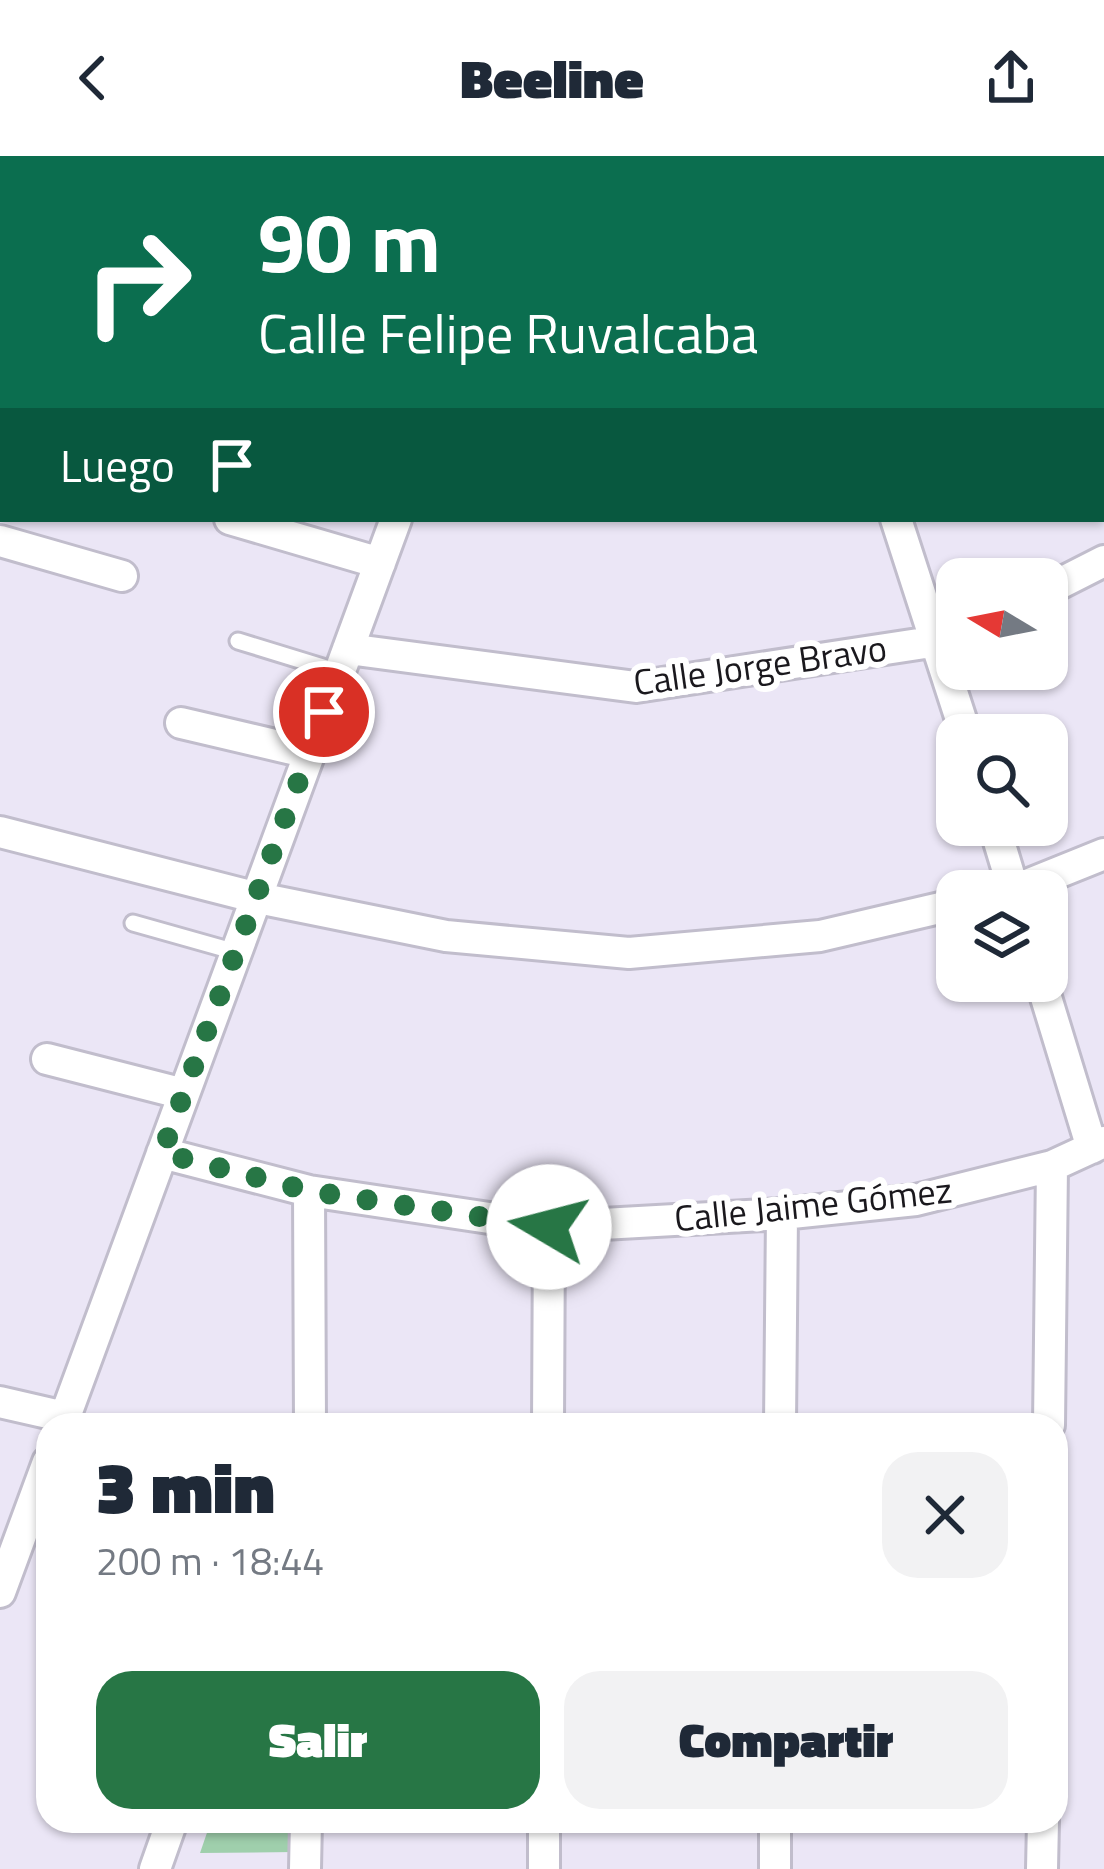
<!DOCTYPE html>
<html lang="es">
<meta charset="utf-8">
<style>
:root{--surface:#fff;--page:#f2f2f3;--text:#1f2937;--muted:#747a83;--accent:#277645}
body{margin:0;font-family:"Titillium Web",sans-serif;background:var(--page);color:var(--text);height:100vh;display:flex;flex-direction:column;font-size:45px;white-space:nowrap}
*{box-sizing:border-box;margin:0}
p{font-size:39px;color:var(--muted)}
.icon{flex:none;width:66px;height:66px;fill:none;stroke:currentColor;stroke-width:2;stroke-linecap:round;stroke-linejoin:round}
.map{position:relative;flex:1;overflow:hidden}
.details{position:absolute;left:36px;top:1257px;width:1032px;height:420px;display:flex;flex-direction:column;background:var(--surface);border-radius:36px;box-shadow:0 3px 9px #0004}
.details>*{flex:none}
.banner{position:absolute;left:0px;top:0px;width:1104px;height:366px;box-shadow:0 3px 9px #0004;background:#0b6e4f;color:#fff;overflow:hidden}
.needle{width:78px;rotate:280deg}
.tools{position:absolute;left:936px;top:402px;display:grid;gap:24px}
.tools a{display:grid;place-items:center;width:132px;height:132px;border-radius:24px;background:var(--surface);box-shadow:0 3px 9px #0004;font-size:60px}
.pin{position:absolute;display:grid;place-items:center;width:102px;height:102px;color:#fff;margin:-51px;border:6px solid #fff;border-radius:50%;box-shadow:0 3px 12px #0007}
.me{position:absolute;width:132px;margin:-66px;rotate:278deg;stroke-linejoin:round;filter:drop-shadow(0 0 9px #0008)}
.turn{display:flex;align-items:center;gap:42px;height:252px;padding:0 60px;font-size:54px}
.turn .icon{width:156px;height:156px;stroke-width:2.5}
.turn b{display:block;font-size:84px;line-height:102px}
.then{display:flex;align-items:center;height:114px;padding:0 60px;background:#0003;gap:24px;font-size:45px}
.round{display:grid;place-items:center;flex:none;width:126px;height:126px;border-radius:36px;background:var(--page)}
.head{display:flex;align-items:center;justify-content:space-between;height:204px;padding:0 60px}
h1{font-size:72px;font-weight:800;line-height:90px}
.action{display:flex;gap:24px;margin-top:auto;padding:24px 60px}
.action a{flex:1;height:138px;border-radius:36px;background:var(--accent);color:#fff;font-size:48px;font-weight:800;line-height:138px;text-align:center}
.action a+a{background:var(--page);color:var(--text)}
header{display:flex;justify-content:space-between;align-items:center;height:156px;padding:0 60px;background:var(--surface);font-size:54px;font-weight:800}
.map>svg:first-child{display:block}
</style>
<header><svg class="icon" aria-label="back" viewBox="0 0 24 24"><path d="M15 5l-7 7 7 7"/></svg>Beeline<svg class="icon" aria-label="share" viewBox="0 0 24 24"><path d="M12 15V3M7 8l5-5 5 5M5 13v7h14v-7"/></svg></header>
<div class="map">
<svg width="1104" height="1713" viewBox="0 0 1104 1713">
<rect width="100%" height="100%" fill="#ebe6f6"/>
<!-- green -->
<path fill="#9fcfac" d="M211,1665H295V1696L200,1697Z"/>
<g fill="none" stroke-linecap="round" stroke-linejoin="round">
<!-- lane casing -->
<g stroke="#c1bdcc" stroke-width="21">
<path id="lane" d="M238,485L339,516
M133,767L236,796"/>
</g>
<!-- street casing -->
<g stroke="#c1bdcc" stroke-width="36">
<path id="street" d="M103,3L104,0
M528,3L529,0
M0,286L3,277
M230,363L380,407
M896,363L966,579
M0,385L122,420
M1047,434L1104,405
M348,493L636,531L938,485L957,476
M181,567L309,597
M994,669L1014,735
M0,676L258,742L446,780L629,797L820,780L957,748
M1012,735L1104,698
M1041,825L1092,992
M47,903L184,938
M162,997L309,1035L549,1071L782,1058L916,1044L1052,1010L1104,986
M309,1035L310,1269
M0,1246L65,1261
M62,1269L396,363
M548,1269L549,1071
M780,1269L782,1058
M1049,1269L1052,1010
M0,1436L48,1306
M155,1713L172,1665
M305,1713L306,1665
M544,1713V1665
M775,1713V1665
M1042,1713L1043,1665"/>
</g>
<!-- secondary casing -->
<g stroke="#c1bdcc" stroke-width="48">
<path id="secondary" d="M1100,3L1103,0
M0,86H3
M1101,86L1104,83
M0,147L3,148"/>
</g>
<!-- path -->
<path stroke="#7c7883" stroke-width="4.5" stroke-dasharray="12 6" stroke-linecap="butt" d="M1101,128L1104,126"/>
<!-- lane -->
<use href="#lane" stroke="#fff" stroke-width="15"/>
<!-- street -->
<use href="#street" stroke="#fff" stroke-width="30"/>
<!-- secondary -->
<use href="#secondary" stroke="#fff" stroke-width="42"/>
</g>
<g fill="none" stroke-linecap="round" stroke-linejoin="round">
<!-- route -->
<path stroke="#277645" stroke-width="21" stroke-dasharray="0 37.8" d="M324,556L162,997L309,1035L549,1071"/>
</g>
<g text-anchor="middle" stroke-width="12" stroke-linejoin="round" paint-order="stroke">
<!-- street labels -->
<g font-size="36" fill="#1a181d" stroke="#fff">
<text transform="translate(760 509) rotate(-8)" y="13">Calle Jorge Bravo</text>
<text transform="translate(813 1048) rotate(-6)" y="13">Calle Jaime Gómez</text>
</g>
</g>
</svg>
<div class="tools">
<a><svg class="needle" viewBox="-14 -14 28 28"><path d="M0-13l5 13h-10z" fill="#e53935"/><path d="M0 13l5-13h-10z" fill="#747a83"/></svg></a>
<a><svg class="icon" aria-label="search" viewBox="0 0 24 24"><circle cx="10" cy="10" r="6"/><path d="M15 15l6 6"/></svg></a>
<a><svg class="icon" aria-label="layers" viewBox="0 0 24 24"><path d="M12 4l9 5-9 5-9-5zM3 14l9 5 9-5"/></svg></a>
</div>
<div class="pin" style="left:324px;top:556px;background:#d93025"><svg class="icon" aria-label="arrive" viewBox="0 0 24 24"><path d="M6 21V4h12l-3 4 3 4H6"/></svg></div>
<svg class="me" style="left:549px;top:1071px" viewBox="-20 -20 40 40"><circle r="19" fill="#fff"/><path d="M0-13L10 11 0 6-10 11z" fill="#277645"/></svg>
<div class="banner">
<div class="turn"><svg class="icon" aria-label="right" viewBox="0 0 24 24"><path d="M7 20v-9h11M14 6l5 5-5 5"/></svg><div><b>90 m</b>Calle Felipe Ruvalcaba</div></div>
<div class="then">Luego<svg class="icon" aria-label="arrive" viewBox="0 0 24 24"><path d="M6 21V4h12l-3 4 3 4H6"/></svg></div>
</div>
<section class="details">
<div class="head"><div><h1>3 min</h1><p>200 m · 18:44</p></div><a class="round"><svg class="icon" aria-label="close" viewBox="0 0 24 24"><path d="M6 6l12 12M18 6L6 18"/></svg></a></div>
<div class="action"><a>Salir</a><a>Compartir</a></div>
</section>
</div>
